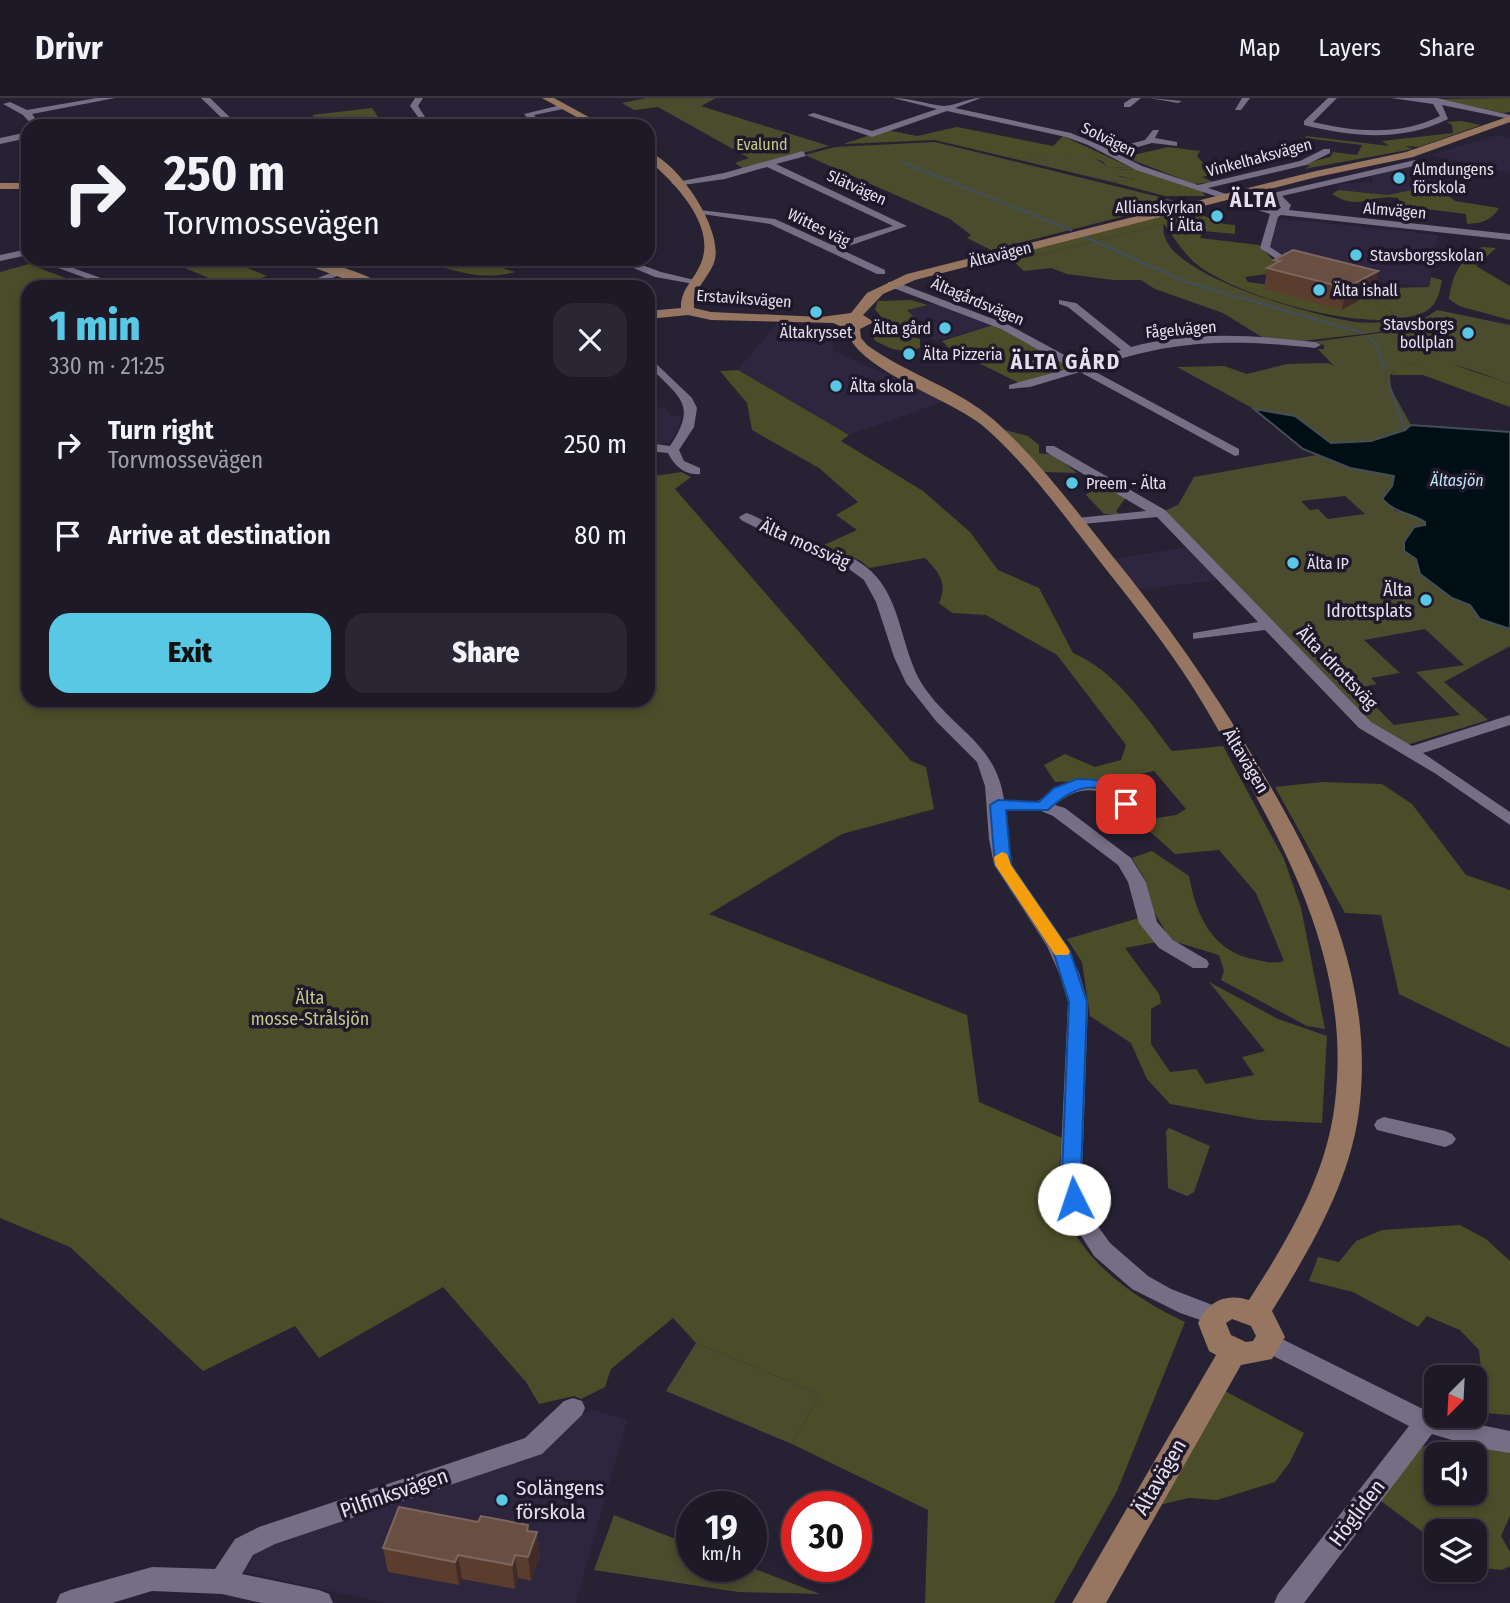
<!DOCTYPE html>
<meta charset="utf-8">
<style>
:root{--surface:#1d1927;--page:#2a2633;--text:#f1f3f6;--muted:#a0a0a7;--line:#3b3844;--accent:#59c8e5}
body{margin:0;font-family:"Fira Sans Condensed",sans-serif;background:var(--page);color:var(--text);height:100vh;display:flex;flex-direction:column;font-size:26px;white-space:nowrap}
*{box-sizing:border-box;margin:0}
p{font-size:23px;color:var(--muted)}
.icon{flex:none;width:38px;height:38px;fill:none;stroke:currentColor;stroke-width:2;stroke-linecap:round;stroke-linejoin:round}
.map{position:relative;flex:1;overflow:hidden}
.drawer{position:absolute;left:21px;top:182px;width:634px;height:427px;display:flex;flex-direction:column;background:var(--surface);border-radius:21px;box-shadow:0 4px 10px #0003,0 0 0 2px var(--line)}
.drawer>*{flex:none}
.banner{position:absolute;left:21px;top:21px;width:634px;height:147px;border-radius:21px;box-shadow:0 4px 10px #0003,0 0 0 2px var(--line);background:#1d1927;color:var(--text);overflow:hidden}
.needle{width:46px;rotate:204deg}
.tools{position:absolute;left:1424px;top:1267px;display:grid;gap:14px}
.tools a{display:grid;place-items:center;width:63px;height:63px;border-radius:14px;background:var(--surface);box-shadow:0 4px 10px #0003,0 0 0 2px var(--line);font-size:35px}
.speed{position:absolute;left:676px;top:1393px;display:flex;gap:14px;font-size:35px;font-weight:700;text-align:center}
.speed>*{display:grid;place-content:center;width:91px;height:91px;border-radius:50%;background:var(--surface);box-shadow:0 4px 10px #0003,0 0 0 2px var(--line);line-height:1}
.speed small{font-size:18px;font-weight:400}
.speed .limit{border:10px solid #d22;background:#fff;color:#111}
.pin{position:absolute;display:grid;place-items:center;width:60px;height:60px;color:#fff;margin:-30px;border-radius:14px;box-shadow:0 4px 10px #0006}
.me{position:absolute;width:77px;margin:-38px;rotate:356deg;stroke-linejoin:round;filter:drop-shadow(0 0 5px #0008)}
.turn{display:flex;align-items:center;gap:24px;height:147px;padding:0 28px;font-size:32px}
.turn .icon{width:91px;height:91px;stroke-width:2.5}
.turn b{display:block;font-size:49px;line-height:60px}
.round{display:grid;place-items:center;flex:none;width:74px;height:74px;border-radius:21px;background:var(--page)}
.summary{display:flex;align-items:center;justify-content:space-between;height:119px;padding:0 28px}
h1{font-size:42px;font-weight:800;line-height:52px;color:var(--accent)}
.action{display:flex;gap:14px;margin-top:auto;padding:14px 28px}
.action a{flex:1;height:80px;border-radius:21px;background:var(--accent);color:#111;font-size:28px;font-weight:800;line-height:80px;text-align:center}
.action a+a{background:var(--page);color:var(--text)}
ul{padding:0;list-style:none}
li{display:flex;align-items:center;gap:21px;height:91px;padding:0 28px}
li div{flex:1}
li b{display:block;font-size:26px}
li em{font-style:normal}
header{display:flex;align-items:center;gap:42px;box-sizing:border-box;height:98px;padding:0 35px;background:var(--surface);border-bottom:2px solid var(--line)}
header strong{font-size:33px}
nav{display:flex;gap:38px;margin-inline-start:auto;font-size:24px}
.map>svg:first-child{display:block}
</style>
<header>
<strong>Drivr</strong>
<nav><a>Map</a><a>Layers</a><a>Share</a></nav>
</header>
<div class="map">
<svg width="1510" height="1505" viewBox="0 0 1510 1505">
<rect width="100%" height="100%" fill="#272134"/>
<!-- built -->
<path fill="#2e253f" d="M1497,37L1510,39V75L1431,57Z
M1411,67L1427,74L1422,77L1435,87L1388,97L1338,92L1339,86L1373,84L1371,77Z
M1278,120L1438,137L1429,189L1340,180L1284,162L1271,152L1270,146Z
M938,205L993,227L936,243L909,232L920,226L906,211Z
M777,225L829,230L832,232L834,253L946,303L849,337L738,272Z
M664,309L671,318H682L678,329L671,343L658,347L648,346V311Z
M1189,449L1220,482L1137,492L1113,461Z
M591,1311L627,1322L576,1505H384L244,1474L259,1450L538,1354Z"/>
<!-- green -->
<path fill="#4a4c2d" fill-rule="evenodd" d="M646,0H716L701,8L829,48L744,71L735,65L749,60L658,9L634,12L622,5Z
M372,10L381,23L325,28L312,17Z
M935,42L1033,58L1028,55C1051,55 1089,51 1107,69L1132,70L1135,71L1119,72L1116,76L1120,79L1136,81L1112,84Z
M935,44L1180,104L991,152L967,140L971,137L950,121L805,57L835,49Z
M1164,126C1152,176 1320,219 1356,224C1377,227 1399,220 1420,221L1396,231L1372,235L1302,243L1265,241L1223,215L1155,191L1141,182H1113L1067,176L1051,170L1024,173L1013,163Z
M1431,179L1442,182C1437,214 1425,217 1395,221L1389,209L1362,200L1384,190L1429,189Z
M1437,212L1510,227V286C1475,274 1423,247 1390,277L1391,291L1411,327L1405,332L1371,343L1331,345L1295,318L1254,311L1177,269L1224,268L1247,276L1287,266L1328,265L1334,268L1318,251H1324V247L1312,244L1409,231Z
M1005,332L1028,338L1039,347V355L1055,357L1077,375L1044,374Z
M1317,357L1350,370L1394,378L1392,388L1386,393L1395,413L1414,417L1425,424L1416,461L1420,476L1470,507L1480,521L1510,531V548L1444,584L1488,622L1400,649L1374,633L1160,415L1178,407L1194,379ZM1345,398L1365,416L1328,421L1318,411L1310,412L1301,403ZM1425,531L1464,567L1416,574L1460,617L1394,627L1357,590L1377,586L1371,580L1400,575L1364,542Z
M1095,382L1127,398L1116,413L1119,416H1104L1086,397L1094,388L1090,383Z
M1169,1030L1210,1048L1194,1094L1187,1098L1168,1090L1166,1033Z
M696,1245L820,1296L792,1346L666,1293Z
M614,1417L691,1447V1468H747L820,1496L738,1494L594,1472Z"/>
<!-- forest -->
<path fill="#4b4d29" fill-rule="evenodd" d="M1510,0V14L1503,15L1440,1Z
M1461,23L1481,27L1419,49L1405,48L1413,51L1304,71L1310,68L1303,66L1330,59L1333,54L1357,57L1362,47L1305,40L1306,38L1389,48L1382,43L1453,35L1452,27L1447,24Z
M957,29L1053,48L1063,38L1132,70L1107,69L1102,63L1083,58L1028,55L1035,60L1025,61L935,42L843,46L886,32L917,38Z
M1168,49L1200,53L1197,58L1203,65L1228,73L1202,79L1213,84L1194,86L1125,59Z
M1135,71L1202,93L1205,98H1165L1112,84L1135,81L1113,77L1118,72Z
M1435,87L1455,103L1499,110C1491,123 1482,125 1467,126L1466,116L1402,108L1398,100C1372,95 1359,114 1332,96L1338,92L1388,97Z
M1194,114L1224,126L1235,127V136L1203,133L1200,140L1259,147L1278,167L1267,176L1245,179L1248,184L1362,200L1389,209L1395,221C1346,228 1232,197 1194,164C1181,152 1174,139 1164,126L1013,163L964,168L1170,116Z
M1482,149L1496,150L1476,168L1510,188V222L1459,208L1449,201C1452,177 1460,161 1482,149Z
M163,161H226L267,178C244,187 230,190 206,186L209,180Z
M415,161H498L487,165L515,174C478,184 451,171 415,161Z
M29,166L89,189H28V602H648V379L681,374L691,379L675,391L911,663L926,669L934,711L842,736L709,816L967,917L979,1004L1062,1040C1061,1058 1056,1082 1060,1099C1073,1158 1133,1200 1185,1224L1117,1393L1054,1505H925L928,1412L792,1346L820,1296L696,1245L673,1220L611,1271L605,1289L581,1301L574,1298L539,1306L526,1284L443,1189L319,1260L295,1228L203,1273L70,1149L0,1120V174Z
M911,202L928,207L907,212L921,226L909,232L880,226L882,220L875,211L878,203Z
M993,227L1069,267L1071,271L1021,286L949,250L942,243Z
M879,229L920,241V250C900,255 892,252 874,242L873,234Z
M1426,261L1440,262L1510,286V309L1423,277H1391L1399,269Z
M738,272L849,337L841,343L923,393L970,434L998,472L1039,490L1073,555C1116,573 1144,617 1172,653L1223,648L1284,761L1301,810L1325,931L1307,928L1221,882L1224,873L1219,857L1176,844L1167,836L1154,814L1146,783L1132,760L1152,753L1189,778C1196,818 1213,855 1257,862C1266,864 1274,866 1284,863L1256,795L1219,752L1175,756L1138,723L1176,717L1186,711L1154,673L1110,682L1055,684L1044,667L1065,656L1095,669L1121,662L1126,647L1057,557L986,517L952,515L939,505C948,485 939,474 925,460L869,470L861,463L824,447L857,432L836,417L858,404L819,370L752,332L747,305L720,273Z
M1322,684L1382,686L1412,706L1466,777L1510,792V950L1399,896L1381,817L1345,815L1275,689Z
M1139,820L1157,844L1125,850L1159,896L1161,905L1151,911V946L1170,974L1196,971L1206,986L1254,977L1242,959L1265,953L1209,884L1278,921L1327,938L1322,1025L1259,1022L1170,1006L1147,981L1131,945L1090,918L1082,864L1067,841Z
M1460,1127L1486,1141L1510,1163V1317L1485,1315L1477,1330L1459,1326L1440,1318H1475V1284L1482,1280L1479,1252L1460,1232L1427,1218L1418,1229L1353,1194L1309,1183L1318,1159L1339,1164L1356,1143L1382,1132Z
M1221,1291L1304,1335L1290,1364L1275,1384L1217,1402L1189,1400L1155,1408Z
M1434,1345L1510,1350V1418L1501,1438L1510,1454V1468L1502,1472L1475,1469V1433H1437V1451L1428,1438L1381,1403L1420,1350ZM1437,1356H1475V1395H1437Z"/>
<!-- water -->
<path fill="#000f16" stroke="#444e56" stroke-width="2" d="M1254,311L1295,318L1331,345L1371,343L1405,332L1411,327L1510,334V531L1480,521L1470,507L1452,500L1420,476L1416,461L1404,453V444L1414,429L1425,427V424C1407,413 1398,417 1382,401L1392,388L1394,378L1350,370L1303,351Z"/>
<g fill="none" stroke-linecap="round" stroke-linejoin="round">
<!-- stream -->
<path stroke="#444e56" stroke-width="2.5" d="M904,65L1071,132
M1083,138L1186,184L1363,235
M1368,239L1376,246L1384,270
M1388,284L1405,332"/>
<!-- street -->
<path fill="#756e85" fill-rule="evenodd" d="M97,0H115L32,16L41,28H33L23,17L3,6L10,4L27,12Z
M201,0H210L239,28H230Z
M415,0H423L418,8L430,27H424L410,8Z
M893,0C910,0 926,6 943,8C955,8 968,0 981,0L955,10L1071,35L1109,51L1145,42L1153,32H1159L1155,40L1177,44V48L1152,45L1116,55L1142,68L1198,87L1300,63L1324,51H1330V55L1306,67L1208,90L1269,110H1281L1273,95L1415,62L1418,67L1282,98L1291,107L1289,112L1510,136V142L1281,117L1278,119L1270,149L1297,167V171L1293,172L1260,150L1270,116L1136,72L1088,47L1066,39L947,13L872,39L807,17L814,15L872,33L937,11Z
M1132,0H1141L1130,9H1124V5Z
M1149,0L1182,3L1178,5Z
M1242,0H1250L1241,12H1235Z
M1328,0H1337L1313,24C1355,34 1401,38 1440,18L1433,6L1391,0H1437L1510,17V21L1442,7L1448,21C1402,44 1352,39 1304,27V23Z
M565,6L568,10L534,17L544,28H535L524,16Z
M28,34V40L0,46V40Z
M803,53L806,58L776,66L907,128L840,151L885,172V176H877L770,126L695,115L700,112L775,121L832,147L893,128L767,69L725,81L676,88L671,85L724,75Z
M28,151V157L0,163V157Z
M33,161H48L126,189H111Z
M612,161H626L661,174L699,183L694,186L655,179Z
M338,172L347,174L310,189H295Z
M888,184H896L1009,227L1081,266L1121,252L1068,209L1059,206V202L1076,205L1131,249C1192,233 1253,237 1315,244L1321,247L1315,250C1230,241 1171,241 1090,271L1239,351V357L1235,358L1080,274L1030,289L1009,291V287L1071,270L1001,231L888,188Z
M648,258L692,300L697,310L694,329L679,352L684,363L700,370V376C686,378 674,368 668,355L648,353V345L670,348C699,305 678,299 648,267Z
M1046,348H1054L1165,412L1371,624L1412,648L1510,617V627L1423,655L1510,714V727L1436,676L1359,630L1265,532L1193,541V535L1258,524L1157,419L1072,427V421L1077,420L1146,413L1046,354Z
M746,415C760,419 771,429 784,434C814,447 848,451 872,474C902,503 901,552 922,586C952,632 996,644 1004,702C1014,702 1027,705 1037,703C1046,701 1055,690 1064,686C1088,676 1124,681 1134,706L1121,721L1115,722L1106,717L1117,705L1115,699C1091,688 1075,690 1055,707L1065,710L1131,760L1146,784L1157,824L1173,842L1207,862L1209,866L1207,870H1193L1159,850L1139,825L1128,784L1118,767L1053,718L1041,713L1004,712L1006,741L1012,767L1066,848L1079,875L1088,904L1082,1077L1088,1106L1097,1127L1110,1145L1148,1178L1171,1191L1223,1211L1227,1218L1223,1225L1215,1227L1180,1215L1132,1191L1094,1158L1080,1136L1066,1106L1060,1077L1068,904L1059,875L1047,848L994,767L989,741L985,688L977,664L936,623L906,585L894,559L876,504L864,482L838,463L774,439L741,422L739,419Z
M1384,1019L1445,1033L1452,1036L1456,1041L1452,1046L1445,1049L1377,1032L1374,1027L1377,1022Z
M1270,1235L1437,1318L1510,1333V1355L1478,1350L1432,1336L1304,1505H1274L1278,1496L1409,1328L1262,1252L1258,1245L1262,1238Z
M573,1300L582,1303L585,1310L582,1317L542,1356L275,1446L253,1457L242,1476L319,1492L329,1496L333,1505H262L222,1496L152,1493L112,1505H56L60,1496L70,1492L152,1469L215,1471L235,1441L259,1429L525,1340L564,1303Z"/>
<!-- secondary -->
<path fill="#967660" fill-rule="evenodd" d="M542,0H554L605,28H593Z
M1510,18V24L1413,59L1317,79L915,182L883,196L863,217L874,224L860,231L861,240L867,247C907,276 957,290 994,322C1038,361 1073,409 1110,455C1164,521 1211,588 1255,662C1318,767 1373,877 1360,1004C1353,1080 1311,1149 1272,1213L1285,1239L1272,1261L1241,1267L1106,1505H1072L1216,1257L1209,1253L1198,1225C1208,1203 1226,1195 1249,1202C1288,1141 1327,1077 1335,1004C1350,880 1298,770 1237,665C1220,635 1203,604 1183,574C1157,535 1127,498 1098,461C1062,415 1027,366 983,328C953,302 852,270 847,231L833,225L711,222L688,217L648,221V213L681,210C680,192 695,181 701,165C717,127 673,83 648,62V54C677,63 722,129 715,161C711,179 692,190 694,210L711,214L821,219L851,215L867,195L907,176L1316,73L1406,54ZM1232,1221L1251,1228L1256,1238L1253,1243L1246,1244L1231,1237L1226,1225Z
M0,85H28V91H0Z
M290,161C316,161 365,172 384,189H367Z"/>
</g>
<!-- wall -->
<path fill="#5a3d2d" d="M1274,162L1378,173L1374,194L1342,212L1264,191L1267,170L1273,167Z
M478,1424L537,1434L540,1458L531,1483L518,1480L515,1491L462,1481L459,1487L388,1474L383,1450Z"/>
<!-- shaded-wall -->
<path fill="#402b27" d="M1378,173L1374,194L1342,212L1346,190Z
M528,1427L531,1450L537,1434L540,1458L531,1483L528,1459L527,1433Z
M458,1457L462,1481L459,1487L455,1464Z
M515,1457L518,1480L515,1491L512,1467Z"/>
<!-- building -->
<path fill="#694f42" stroke="#7c665d" stroke-width="2" d="M1293,152L1378,173L1346,190L1267,170L1280,163L1274,162Z
M399,1409L478,1424L481,1418L528,1427L527,1433L537,1434L528,1459L515,1457L512,1467L458,1457L455,1464L383,1450Z"/>
<!-- route -->
<path fill="#1a73e8" stroke="#114b97" stroke-width="2" d="M1077,681C1101,682 1123,682 1134,706L1126,711L1121,709C1101,676 1071,690 1048,712H1006L1011,767L1070,853L1087,904L1081,1077L1084,1101L1081,1107H1067L1062,1077L1069,904L1053,853L995,767L990,707L998,702L1039,704L1054,690Z"/>
<!-- slow -->
<path fill="#f59e0b" d="M1002,754L1007,756L1011,767L1068,850L1070,854L1068,857H1055L995,767L994,759Z"/>
<!-- markers -->
<g fill="#59c8e5" stroke="#1e182a" stroke-width="2.5">
<circle cx="1399" cy="80" r="7"/>
<circle cx="1217" cy="118" r="7"/>
<circle cx="1356" cy="157" r="7"/>
<circle cx="1319" cy="192" r="7"/>
<circle cx="816" cy="214" r="7"/>
<circle cx="945" cy="230" r="7"/>
<circle cx="1468" cy="235" r="7"/>
<circle cx="909" cy="256" r="7"/>
<circle cx="836" cy="288" r="7"/>
<circle cx="1072" cy="385" r="7"/>
<circle cx="1293" cy="465" r="7"/>
<circle cx="1426" cy="502" r="7"/>
<circle cx="502" cy="1402" r="7"/>
</g>
<g text-anchor="middle" stroke-width="7" stroke-linejoin="round" paint-order="stroke">
<!-- far-street labels -->
<g font-size="16" fill="#e4e0ed" stroke="#1e182a">
<text transform="translate(1109 41) rotate(26)" y="6">Solvägen</text>
<text transform="translate(1259 59) rotate(-15)" y="6">Vinkelhaksvägen</text>
<text transform="translate(857 89) rotate(24)" y="6">Slätvägen</text>
<text transform="translate(1395 112) rotate(5)" y="6">Almvägen</text>
<text transform="translate(819 129) rotate(26)" y="6">Wittes väg</text>
<text transform="translate(1000 156) rotate(-14)" y="6">Ältavägen</text>
<text transform="translate(744 200) rotate(4)" y="6">Erstaviksvägen</text>
<text transform="translate(978 203) rotate(23)" y="6">Ältagårdsvägen</text>
<text transform="translate(1181 231) rotate(-5)" y="6">Fågelvägen</text>
</g>
<!-- far-park labels -->
<g font-size="16" fill="#c2c787" stroke="#1e182a">
<text x="762" y="52">Evalund</text>
</g>
<!-- far-poi labels -->
<g font-size="16" fill="#e4e0ed" stroke="#1e182a" text-anchor="start">
<text x="1413" y="77">Almdungens<tspan x="1413" dy="18">förskola</tspan></text>
<text x="1203" y="115" text-anchor="end">Allianskyrkan<tspan x="1203" dy="18">i Älta</tspan></text>
<text x="1370" y="163">Stavsborgsskolan</text>
<text x="1333" y="198">Älta ishall</text>
<text x="1454" y="232" text-anchor="end">Stavsborgs<tspan x="1454" dy="18">bollplan</tspan></text>
<text x="931" y="236" text-anchor="end">Älta gård</text>
<text x="816" y="240" text-anchor="middle">Ältakrysset</text>
<text x="923" y="262">Älta Pizzeria</text>
<text x="850" y="294">Älta skola</text>
<text x="1086" y="391">Preem - Älta</text>
<text x="1307" y="471">Älta IP</text>
</g>
<!-- far-water labels -->
<g font-size="16" font-style="italic" fill="#bce7f8" stroke="#1e182a">
<text x="1457" y="388">Ältasjön</text>
</g>
<!-- street labels -->
<g font-size="18" fill="#e4e0ed" stroke="#1e182a">
<text transform="translate(805 446) rotate(24)" y="6">Älta mossväg</text>
<text transform="translate(1337 570) rotate(46)" y="6">Älta idrottsväg</text>
<text transform="translate(1246 663) rotate(59)" y="6">Ältavägen</text>
</g>
<!-- poi labels -->
<g font-size="18" fill="#e4e0ed" stroke="#1e182a" text-anchor="end">
<text x="1412" y="498">Älta<tspan x="1412" dy="21">Idrottsplats</tspan></text>
</g>
<!-- park labels -->
<g font-size="18" fill="#c2c787" stroke="#1e182a">
<text x="310" y="906">Älta<tspan x="310" dy="21">mosse-Strålsjön</tspan></text>
</g>
<!-- far-district labels -->
<g font-size="21" font-weight="bold" letter-spacing="2" fill="#e4e0ed" stroke="#1e182a">
<text x="1254" y="109">ÄLTA</text>
<text x="1066" y="271">ÄLTA GÅRD</text>
</g>
<!-- near-street labels -->
<g font-size="21" fill="#e4e0ed" stroke="#1e182a">
<text transform="translate(1160 1379) rotate(-60)" y="7">Ältavägen</text>
<text transform="translate(394 1395) rotate(-19)" y="7">Pilfinksvägen</text>
<text transform="translate(1357 1415) rotate(-53)" y="7">Högliden</text>
</g>
<!-- near-poi labels -->
<g font-size="21" fill="#e4e0ed" stroke="#1e182a" text-anchor="start">
<text x="516" y="1397">Solängens<tspan x="516" dy="24">förskola</tspan></text>
</g>
</g>
</svg>
<div class="tools">
<a><svg class="needle" viewBox="-14 -14 28 28"><path d="M0-13l5 13h-10z" fill="#e53935"/><path d="M0 13l5-13h-10z" fill="#a0a0a7"/></svg></a>
<a><svg class="icon" aria-label="sound" viewBox="0 0 24 24"><path d="M4 9h4l5-4v14l-5-4H4zM17 9q2 3 0 6"/></svg></a>
<a><svg class="icon" aria-label="layers" viewBox="0 0 24 24"><path d="M12 4l9 5-9 5-9-5zM3 14l9 5 9-5"/></svg></a>
</div>
<div class="speed"><div>19<small>km/h</small></div><div class="limit">30</div></div>
<div class="pin" style="left:1126px;top:706px;background:#d93025"><svg class="icon" aria-label="arrive" viewBox="0 0 24 24"><path d="M6 21V4h12l-3 4 3 4H6"/></svg></div>
<svg class="me" style="left:1074px;top:1101px" viewBox="-20 -20 40 40"><circle r="19" fill="#fff"/><path d="M0-13L10 11 0 6-10 11z" fill="#1a73e8"/></svg>
<div class="banner">
<div class="turn"><svg class="icon" aria-label="right" viewBox="0 0 24 24"><path d="M7 20v-9h11M14 6l5 5-5 5"/></svg><div><b>250 m</b>Torvmossevägen</div></div>
</div>
<section class="drawer">
<div class="summary"><div><h1>1 min</h1><p>330 m · 21:25</p></div><a class="round"><svg class="icon" aria-label="close" viewBox="0 0 24 24"><path d="M6 6l12 12M18 6L6 18"/></svg></a></div>
<ul>
<li><svg class="icon" aria-label="right" viewBox="0 0 24 24"><path d="M7 20v-9h11M14 6l5 5-5 5"/></svg><div><b>Turn right</b><p>Torvmossevägen</p></div><em>250 m</em></li>
<li><svg class="icon" aria-label="arrive" viewBox="0 0 24 24"><path d="M6 21V4h12l-3 4 3 4H6"/></svg><div><b>Arrive at destination</b></div><em>80 m</em></li>
</ul>
<div class="action"><a>Exit</a><a>Share</a></div>
</section>
</div>
